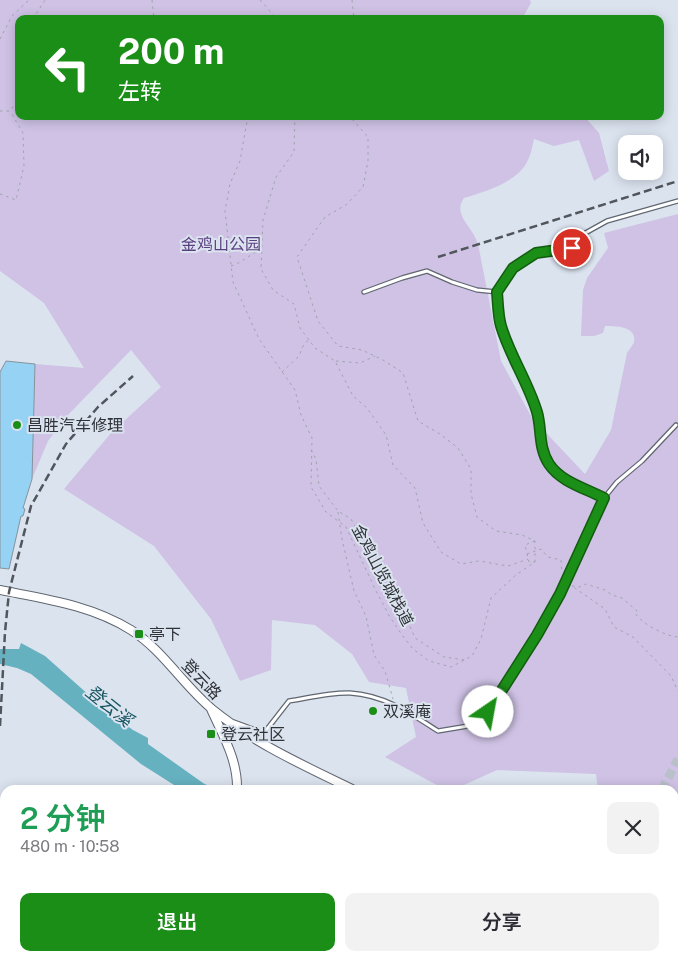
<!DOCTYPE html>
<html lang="zh">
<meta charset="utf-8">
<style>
:root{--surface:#fff;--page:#f2f2f3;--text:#2b2b33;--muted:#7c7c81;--accent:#1b8e17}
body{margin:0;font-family:"Public Sans","Noto Sans SC",sans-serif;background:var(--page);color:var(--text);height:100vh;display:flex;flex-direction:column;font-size:19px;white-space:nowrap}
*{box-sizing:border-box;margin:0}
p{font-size:16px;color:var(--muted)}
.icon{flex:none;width:28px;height:28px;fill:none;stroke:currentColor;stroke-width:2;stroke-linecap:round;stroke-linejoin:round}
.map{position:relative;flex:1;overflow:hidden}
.side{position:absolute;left:0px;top:785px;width:679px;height:176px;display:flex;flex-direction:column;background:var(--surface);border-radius:15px 15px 0 0;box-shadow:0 2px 12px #0003}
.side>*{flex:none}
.top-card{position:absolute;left:15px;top:15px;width:649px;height:105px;border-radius:10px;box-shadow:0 2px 12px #0003;background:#1b8e17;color:#fff;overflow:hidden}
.buttons{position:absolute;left:618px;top:135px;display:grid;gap:10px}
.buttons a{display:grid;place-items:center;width:45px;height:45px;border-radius:10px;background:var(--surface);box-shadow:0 2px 12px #0003;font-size:25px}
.pin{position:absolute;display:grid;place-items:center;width:42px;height:42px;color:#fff;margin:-21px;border:2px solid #fff;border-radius:50%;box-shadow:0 1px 5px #0007}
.me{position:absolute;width:55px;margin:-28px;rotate:33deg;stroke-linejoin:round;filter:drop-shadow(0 0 4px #0008)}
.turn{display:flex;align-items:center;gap:18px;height:105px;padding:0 20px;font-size:22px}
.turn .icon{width:65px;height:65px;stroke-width:2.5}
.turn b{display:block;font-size:35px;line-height:42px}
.round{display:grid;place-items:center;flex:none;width:52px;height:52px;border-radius:10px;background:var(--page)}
.headline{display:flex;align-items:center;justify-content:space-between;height:85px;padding:0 20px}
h1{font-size:30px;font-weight:600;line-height:38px;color:#1e9e55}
.action{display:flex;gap:10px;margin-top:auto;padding:10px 20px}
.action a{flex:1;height:58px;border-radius:10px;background:var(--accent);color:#fff;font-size:20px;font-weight:600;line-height:58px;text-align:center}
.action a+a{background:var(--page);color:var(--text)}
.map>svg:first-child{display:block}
</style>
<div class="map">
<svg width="678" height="961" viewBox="0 0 678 961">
<rect width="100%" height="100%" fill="#dbe3ef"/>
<!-- green -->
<path fill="#cfc2e5" d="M0,0H530L531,3L523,17L524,19H19V116H584L599,133L609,171L594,181L579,140L554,146L534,139C532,147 531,155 527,162C516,183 484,192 464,198C453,213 469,224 475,237C477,241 478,245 479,249L501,361L532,418L585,474L611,430L627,353C629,350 633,345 634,342C637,326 615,326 605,326L603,333L594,336H581L583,290L587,278L608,248L604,233L678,214V813L674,821V790H598L596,774L497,770L453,790H446L385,757L416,737L406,688L369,682L352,654L315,625L272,620L271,670L240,681L211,619L154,546L64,489L111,433L161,387L131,350L66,417L48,441L32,479L35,364L84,368L44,303L0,271Z"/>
<!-- water -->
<path fill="#66b1c0" d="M21,643L45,656L108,712L133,730L148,738V744L203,783L216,790H182L141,764L31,674L17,668L0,664V649H19Z"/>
<!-- building -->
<path fill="#96d2f4" stroke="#86939b" d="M6,361L35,364L32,479L23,508L25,509L23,516H21L9,569L0,568V372Z"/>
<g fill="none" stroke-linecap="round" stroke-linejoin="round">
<!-- secondary-tunnel -->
<path stroke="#b9c0ca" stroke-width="9" stroke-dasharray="9 4.5" stroke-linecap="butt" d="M662,790L678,759"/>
<!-- service casing -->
<g stroke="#606771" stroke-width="5.5">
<path id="service" d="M364,292L402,278L427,271L452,282L477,290L497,292
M676,425L642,461L617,482L604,498L571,483L549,464L540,443L537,413L500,325L497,292L513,268L536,253L572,248L580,236L607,221L678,201
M234,722L264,733L289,701C308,698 332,692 350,693C384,695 410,713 438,731L480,724L537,635L559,594L604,498"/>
</g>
<!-- tertiary casing -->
<g stroke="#606771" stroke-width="10">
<path id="tertiary" d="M0,590C45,599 91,605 131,630C163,650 183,685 212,709C255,744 305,766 354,790
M211,709C223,736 238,760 237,790
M626,956L635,961
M188,961L189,956"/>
</g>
<!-- secondary casing -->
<g stroke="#606771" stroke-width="11">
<path id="secondary" d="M577,961L579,956
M676,961L678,958"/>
</g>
<!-- motorway casing -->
<g stroke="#606771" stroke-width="14">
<path id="motorway" d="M674,841L678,832
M674,899L678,890
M614,961L616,956
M642,961L644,956"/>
</g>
<!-- path -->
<path stroke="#9ea4ad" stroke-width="1" stroke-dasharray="2.5 4" stroke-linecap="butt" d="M152,0L154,19
M260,0L277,19
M352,0L354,19
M33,19L45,0
M0,39L12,16L29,0
M0,111H10L19,98
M295,116L294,152L276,177L263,220L261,269L273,290L294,304L300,328L315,348L335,361L353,396L367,408L386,435L393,465L415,488L423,523L441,552L461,564L479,561L508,566L528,559
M0,194L16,200L24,166L23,133L10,111
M231,266C243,262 251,254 262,248
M336,361L360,363L375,356
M282,372L299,356L303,346L308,340
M311,450L316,459L319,486L338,511L351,519L359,533L369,553L383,591L408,622L415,638L444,657L465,660
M338,512L342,539L354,591L366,616L374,655L385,671L393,699
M535,541L525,545L529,562H535
M527,554L541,549L548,557L561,560L562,573
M569,584L605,609L614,627L633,637L671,676L678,691
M572,586L580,587L586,584L605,590L612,595L622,598L637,611L635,613C642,624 665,636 678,637"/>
<!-- service -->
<use href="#service" stroke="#fff" stroke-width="3"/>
<!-- tertiary -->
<use href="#tertiary" stroke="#fff" stroke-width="8"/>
<!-- secondary -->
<use href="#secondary" stroke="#fff" stroke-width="9"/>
<!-- motorway -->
<use href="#motorway" stroke="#fff" stroke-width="11"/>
<!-- rail -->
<path stroke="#51555c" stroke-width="2.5" stroke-dasharray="8 4" stroke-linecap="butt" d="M438,257L678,181
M0,726L5,632L9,592L31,506L66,444L98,407L133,376"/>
<!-- path-bridge -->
<path stroke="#9ea4ad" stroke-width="1" stroke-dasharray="2.5 4" stroke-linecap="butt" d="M248,116L240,161L230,184L225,211L233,282L259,339L295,390L301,415L312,438L311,487L326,512L346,527L376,591L390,617L402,635L413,649L429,661L451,667L472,656L481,639L491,598L516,575L535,562V541L522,535L496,531L477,517L471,494V469L458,448L440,434L418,421L403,373L383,360L362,350L338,346L318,321L297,257L325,217L346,205L363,187L368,161V137L352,119V116"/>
</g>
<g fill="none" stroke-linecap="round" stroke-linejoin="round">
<!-- route casing -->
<g stroke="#125c0f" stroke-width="12">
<path id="route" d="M488,712L537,635L560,594L604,498C585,488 561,482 549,464C538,447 542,429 537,412C528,382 510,356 501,326C498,316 498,303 497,292L513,268L536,253L572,248"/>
</g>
<!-- route -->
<use href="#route" stroke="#1b8e17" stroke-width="9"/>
</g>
<!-- markers -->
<g fill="#1b8e17" stroke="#dbe3ef" stroke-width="2">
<circle cx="17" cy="425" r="5"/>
<rect x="134" y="629" width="10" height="10" rx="2.5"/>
<circle cx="373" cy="711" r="5"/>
<rect x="206" y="729" width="10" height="10" rx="2.5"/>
</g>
<g text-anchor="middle" stroke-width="4" stroke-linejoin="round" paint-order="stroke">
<!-- park labels -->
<g font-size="16" fill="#5c3f80" stroke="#dbe3ef">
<text x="221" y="250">金鸡山公园</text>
</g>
<!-- poi labels -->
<g font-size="16" fill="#2f3237" stroke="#dbe3ef" text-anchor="start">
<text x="27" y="431">昌胜汽车修理</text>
<text x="149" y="640">亭下</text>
<text x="383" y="717">双溪庵</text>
<text x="221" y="740">登云社区</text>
</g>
<!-- street labels -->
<g font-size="16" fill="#2f3237" stroke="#dbe3ef">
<text transform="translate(383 575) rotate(62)" y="6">金鸡山览城栈道</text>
<text transform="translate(202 679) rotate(46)" y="6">登云路</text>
</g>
<!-- water labels -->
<g font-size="18" font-style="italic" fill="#185762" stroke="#dbe3ef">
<text transform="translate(109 706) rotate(39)" y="6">登云溪</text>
</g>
</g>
</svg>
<div class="buttons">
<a><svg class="icon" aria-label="sound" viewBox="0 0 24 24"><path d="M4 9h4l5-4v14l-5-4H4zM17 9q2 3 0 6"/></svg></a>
</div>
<div class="pin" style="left:572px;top:248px;background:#d93025"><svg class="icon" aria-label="arrive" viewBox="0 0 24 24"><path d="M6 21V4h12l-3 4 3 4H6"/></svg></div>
<svg class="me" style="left:488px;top:712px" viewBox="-20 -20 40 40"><circle r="19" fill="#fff"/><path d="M0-13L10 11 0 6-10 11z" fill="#1b8e17"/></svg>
<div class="top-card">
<div class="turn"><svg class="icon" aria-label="left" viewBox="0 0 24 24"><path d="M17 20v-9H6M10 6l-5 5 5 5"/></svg><div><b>200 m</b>左转</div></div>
</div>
<section class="side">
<div class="headline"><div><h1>2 分钟</h1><p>480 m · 10:58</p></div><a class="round"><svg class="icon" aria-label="close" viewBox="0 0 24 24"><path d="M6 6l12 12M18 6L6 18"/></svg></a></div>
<div class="action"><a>退出</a><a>分享</a></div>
</section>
</div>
